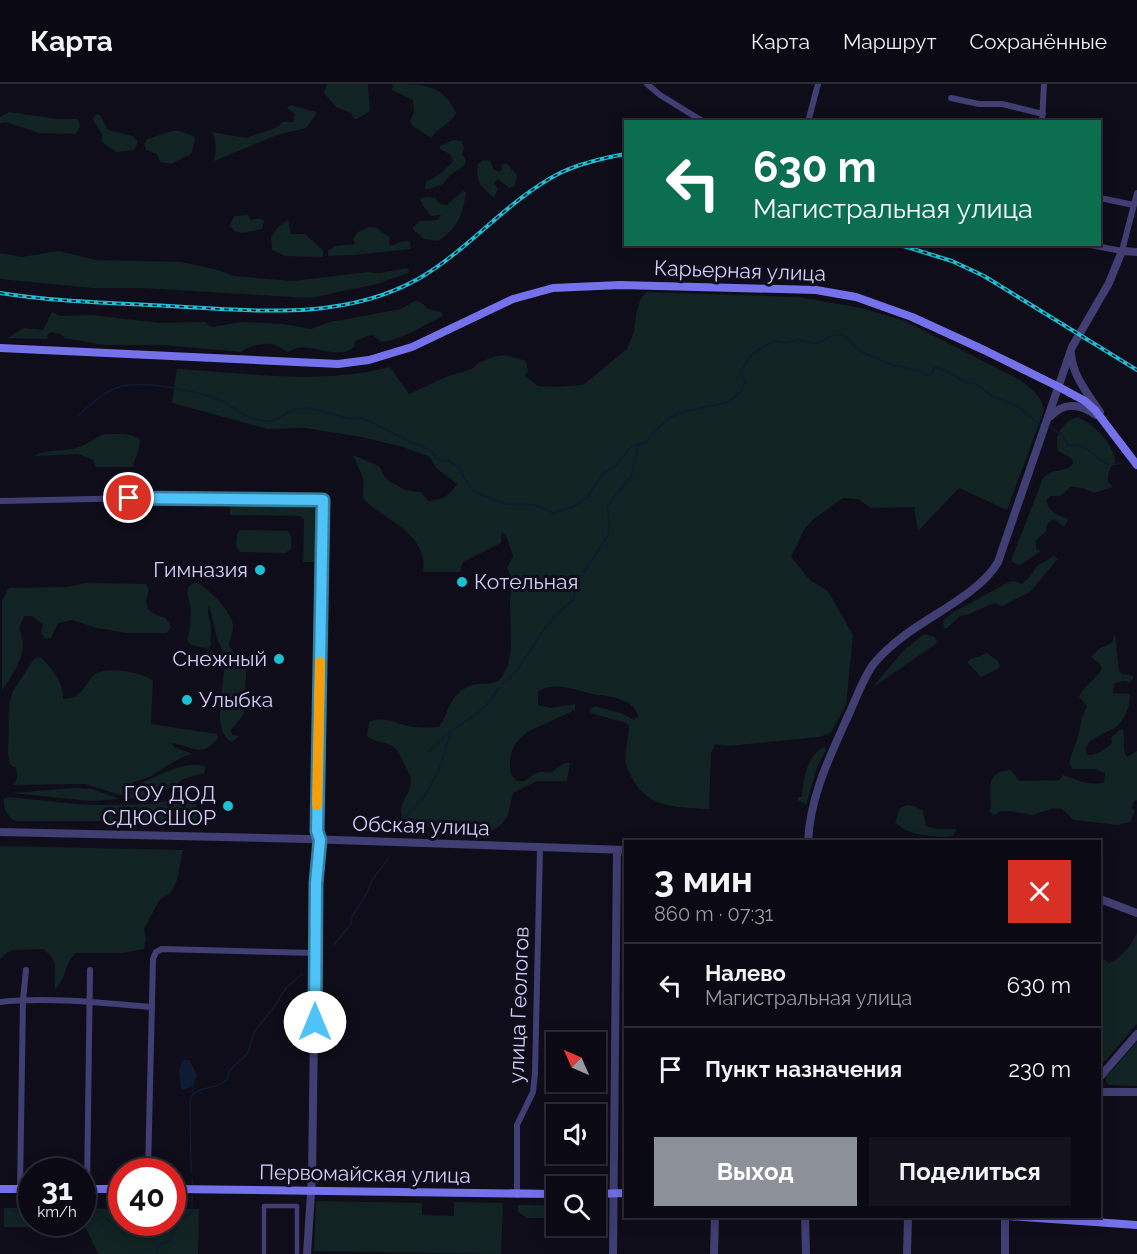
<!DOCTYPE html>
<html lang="ru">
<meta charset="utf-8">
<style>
:root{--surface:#0b0a14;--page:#14131d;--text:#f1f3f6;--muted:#9a9aa0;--line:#2b2b34;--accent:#8c9099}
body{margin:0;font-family:Raleway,sans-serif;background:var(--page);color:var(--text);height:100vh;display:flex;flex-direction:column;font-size:22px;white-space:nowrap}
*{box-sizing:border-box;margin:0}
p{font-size:20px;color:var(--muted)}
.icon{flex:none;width:33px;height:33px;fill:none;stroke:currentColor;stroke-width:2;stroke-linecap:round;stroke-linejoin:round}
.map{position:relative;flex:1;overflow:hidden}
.sheet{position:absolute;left:624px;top:756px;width:477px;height:378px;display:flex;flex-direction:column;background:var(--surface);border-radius:0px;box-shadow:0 3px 15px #0003,0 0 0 2px var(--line)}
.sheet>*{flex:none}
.banner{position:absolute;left:624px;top:36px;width:477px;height:126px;border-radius:0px;box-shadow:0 3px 15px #0003,0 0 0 2px var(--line);background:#0b6e4f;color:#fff;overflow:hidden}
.needle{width:39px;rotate:315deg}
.buttons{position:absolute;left:546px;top:948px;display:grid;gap:12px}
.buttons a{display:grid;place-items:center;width:60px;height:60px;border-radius:0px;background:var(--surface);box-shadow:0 3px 15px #0003,0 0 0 2px var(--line);font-size:30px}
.speed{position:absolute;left:18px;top:1074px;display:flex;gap:12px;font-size:30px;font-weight:700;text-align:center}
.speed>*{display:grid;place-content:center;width:78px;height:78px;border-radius:50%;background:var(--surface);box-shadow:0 3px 15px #0003,0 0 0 2px var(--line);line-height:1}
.speed small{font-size:15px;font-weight:400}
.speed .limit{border:9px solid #d22;background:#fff;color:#111}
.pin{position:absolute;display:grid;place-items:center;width:51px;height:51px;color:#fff;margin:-26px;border:3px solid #fff;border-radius:50%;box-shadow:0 2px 6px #0007}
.me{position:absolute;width:66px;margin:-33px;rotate:0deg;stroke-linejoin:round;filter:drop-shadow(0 0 4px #0008)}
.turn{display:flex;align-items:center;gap:21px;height:126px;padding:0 30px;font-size:27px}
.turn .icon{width:78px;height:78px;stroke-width:2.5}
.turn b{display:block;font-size:42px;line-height:51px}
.round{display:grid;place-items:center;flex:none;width:63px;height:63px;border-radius:0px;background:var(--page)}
.headline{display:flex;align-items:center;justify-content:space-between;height:102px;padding:0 30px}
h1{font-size:36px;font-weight:700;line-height:45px}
.action{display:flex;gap:12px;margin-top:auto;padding:12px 30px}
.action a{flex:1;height:69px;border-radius:0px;background:var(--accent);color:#fff;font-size:24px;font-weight:700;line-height:69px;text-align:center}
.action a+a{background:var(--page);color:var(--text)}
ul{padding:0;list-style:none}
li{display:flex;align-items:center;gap:18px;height:84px;padding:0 30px;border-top:2px solid var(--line)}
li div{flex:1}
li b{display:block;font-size:22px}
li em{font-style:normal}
header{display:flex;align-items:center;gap:36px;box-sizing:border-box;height:84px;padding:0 30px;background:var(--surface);border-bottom:2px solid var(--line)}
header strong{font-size:28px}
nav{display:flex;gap:33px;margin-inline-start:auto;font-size:21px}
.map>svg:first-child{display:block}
</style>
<header>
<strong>Карта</strong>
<nav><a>Карта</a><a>Маршрут</a><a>Сохранённые</a></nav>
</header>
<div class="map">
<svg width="1137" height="1170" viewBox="0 0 1137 1170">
<rect width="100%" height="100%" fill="#0f0d1a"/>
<!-- green -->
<path fill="#112322" d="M327,0H368L370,27L357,35H354L351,29L336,23L324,9Z
M393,0C424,0 443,0 456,29C448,43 439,42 431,54L413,42L410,37L414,28L413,16L392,6Z
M290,21L316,28V31L306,44L277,51L214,77C216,67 217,57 212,48L246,54L278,43L282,38H293L295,30L287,24Z
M9,28L58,35H78L80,42L76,50L39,49L6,38L0,39V33Z
M96,30L100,31L108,46L133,52L138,58L134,66L116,68L102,58V50L93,36Z
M176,46L194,52L195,56L191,70L171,80L160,78L157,70L146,66L144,60L147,55Z
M453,56L462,57L464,64L462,70L466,77L464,82L450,91L443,100L425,106L426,98L438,91L453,78L450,70L440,65V62Z
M483,76L491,77L493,85L499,88L502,86V80L506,79L517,91L515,102L509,104L498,95L494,99L498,105L494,114C480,101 476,100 478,80Z
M463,107L466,108C463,131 458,144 438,157L424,155L413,146V143L420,137L437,136L441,131L431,132L422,121L420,115L426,113L435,114L440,120L447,121Z
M248,131L251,136L261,134L264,137L262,145L242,149L234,147L230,142L234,132Z
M288,136L291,150H305L323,166V173L285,172L272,166L271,153L279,142Z
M369,143L377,144L390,154L389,160L391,162L399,158L410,157L411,165L355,171L328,172V167L335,162L355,160L353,155L358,148Z
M58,167L96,176L181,178L218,186L234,192L293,197L367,188L380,189L407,184L409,187L408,189L377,200L310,214L143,204H93L0,195V169L22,173Z
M647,208L799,213L861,224L905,237L1020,296C1032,305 1041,311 1044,326L1007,426L959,404L918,447L914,423L871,424L858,415L843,414L815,434L805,444L791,473L810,496L828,507L853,551L846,621L831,649L819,653L728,662L715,660L711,669L709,725C668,723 640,723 626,680C624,672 629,651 629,642L626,639L591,629L590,625L594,622L621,629L634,636L638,632C633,612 605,613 589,609C573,605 553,597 538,608V621L550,624L575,620V626L527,648C522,652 517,657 514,662C510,671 506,692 518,697C527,700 530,690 539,688C543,687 548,689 552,688L564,679H570L567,697H537L513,709C508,730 510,738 489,748L407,741C390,721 415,711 410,692C409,689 398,668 397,666C390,657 376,660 367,652L369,638C382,631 396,639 408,642C418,644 429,644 439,643C451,626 448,610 472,601C481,598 492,602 499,596C516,579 510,545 510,524C509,508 516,500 507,484L513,472L507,454L502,448L501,459L463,478L460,488H423C429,451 387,437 364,416C362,409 365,402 363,395C361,386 356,380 353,371L379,382L386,395L405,406L421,408L428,417C443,415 449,413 457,400L436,384L430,373L403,363L361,353L305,344L268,345L172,319L177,285C247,289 321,301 390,283L409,310L448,292L472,285L478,279L496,272L505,271L526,277L528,287L525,292L538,302L556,303L583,301L627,265L634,248L636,230L641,214Z
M415,217L421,218L428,225L441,228L443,232C423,242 403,255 382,258L372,251L355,257L354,263C338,276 315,261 297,264C293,265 291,267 288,268C285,267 282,264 279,263C269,256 250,261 241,268L164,261H104L65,254L60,250L52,248L48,250L47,255L7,254L24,244L43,246L52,228L60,232L92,231L160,239L205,238L211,243L242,238L283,240L311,245L330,238L401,225Z
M1077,333C1092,337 1116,363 1115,378C1109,385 1108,389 1108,398L1113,403L1094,409L1083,404L1071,403L1060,412H1050L1046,417C1050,428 1058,432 1068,435L1064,443L1054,435C1047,438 1046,442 1046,448L1036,456V465L1041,467L1020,481L1012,478V474L1043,394C1054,383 1066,389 1073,380L1072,375L1058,367C1053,351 1063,338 1077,333Z
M104,350C117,351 130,347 140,356C140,366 135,373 133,383H96L93,376L78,370L34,372C49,364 63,369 78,363C87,361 95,354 104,350Z
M230,419L307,420C326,426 318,459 318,475L315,478H303L304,435L299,432L230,431Z
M240,446L288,447L291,452V465L285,469L240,468L236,462L237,450Z
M1054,472L1058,475L1055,478L1030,508L1002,522L994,519L967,531L960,532L947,544H944L943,537L952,529L1009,498L1014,497L1021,500L1030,493L1037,482Z
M195,498C207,503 233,528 233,542C233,548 230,556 229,562L246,585V595L244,630L231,646L232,651L239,652L232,658C208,647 228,592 224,572C223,566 219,560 217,554C214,543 212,532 209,522C206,531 211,537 211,546C211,552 210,555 211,561L209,565L191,561L187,556C191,546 190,538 191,528C191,516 181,505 195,498Z
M86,499L146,500L149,505L146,517L148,525L156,531L166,534L171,543L167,549H127L97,544L72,536L58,539L51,554L45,555L41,549L43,541L31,532H24L19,545C30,567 15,588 2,606V516L9,504L67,503Z
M1115,549L1119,587L1122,590L1133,592V595L1130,598L1122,597L1114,600L1113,609L1130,610C1131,620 1125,635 1118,641C1109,650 1078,655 1088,671C1095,672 1108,664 1112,659L1111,654L1119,646H1123C1126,655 1121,664 1127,673L1137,667V716L1133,718L1132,724L1135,727L1130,738L1118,741L1074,736L1062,725L1054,724L1033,731L1009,727H1001L994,731L990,728C994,711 980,688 1011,686L1019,697L1059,696L1063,691C1078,696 1088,702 1104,699L1105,689L1095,685H1072L1069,678L1078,653L1082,633L1087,622L1079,613C1084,601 1096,596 1102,585L1100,580L1091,573L1100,564L1112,559Z
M924,550L935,553L937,559L872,604L903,567Z
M987,569L998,577L1000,582L998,585L981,593L968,579L969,576Z
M41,573C53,587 63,596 63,615C83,615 85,598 95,590C106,582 144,588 153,597L151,640L217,650L218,654C202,675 192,662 172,659L175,664L193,670L182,673L149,693L120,703L125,706C145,699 186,673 206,683L204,689L184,695L154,714L134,715L85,700L13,701C18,695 18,691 16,684L10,680L8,671L9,619L13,607L34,575Z
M825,663L826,667L817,683L806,721L798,716V713H802C803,695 807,670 825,663Z
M74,704L92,705L120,715L91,717L11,709Z
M8,713L76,720L102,721L150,720L187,713L194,714L199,728L196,737L186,740L142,737H16C7,734 3,723 4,714Z
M907,721L915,722L923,727L926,742L938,745H957L953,752C935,754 907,752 895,738L900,724Z
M0,762L183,766L177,796L171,809L160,815L144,845L146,855L144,865L122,869H76C63,881 67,895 55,905V880L50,871L43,865L11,866L0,875Z
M1137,849V940L1100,983V873L1109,879C1123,873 1130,863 1137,849Z
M1137,958V1002L1109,1001L1106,998V993Z
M316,1117L422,1119V1131L454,1132V1118L503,1119L501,1170L314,1167Z
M518,1121H552V1134H527L518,1128Z
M4,1124H31L32,1138H82L83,1124L121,1125L122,1138H172L173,1125H199L198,1170H98L86,1144L4,1143Z"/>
<!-- water -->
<path fill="#0e1b32" d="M183,976H189L197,990L193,1002L184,1006L181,1005L179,986Z"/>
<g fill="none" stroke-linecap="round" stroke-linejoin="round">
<!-- stream -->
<path stroke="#0e1b32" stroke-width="1.5" d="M79,331C90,320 101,310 116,304C140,295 190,306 215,314C232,320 245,335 264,337C279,339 285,326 297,325C312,322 332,330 346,334C352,336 358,333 364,335C379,341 394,350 409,357C424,364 427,362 439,376L449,377L459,384L465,396L475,408L506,420L535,421L553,429L573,423L587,414L603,389L615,383L632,362L646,358L665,337L679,329L729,318L740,308L746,297L740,290C748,270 756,266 775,257L783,259L799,256L816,260L833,251H844L858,266L892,281L917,286L926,291L931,292L934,284L936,283L952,290L962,297L976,300L993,313L1016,321L1041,341
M1051,344L1062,351L1068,361C1072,361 1075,360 1078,361C1096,364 1098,386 1122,379
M428,668L452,646L479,628L488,619L499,604L517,586L543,547L558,529L574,515L575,502L608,451L609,438L607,423L617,409L631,393L638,361
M397,741L399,736L408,732L409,728L424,713L439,686L451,647
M334,861L351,840V834L366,811L372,796L388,775
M193,1002V1010
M191,1089L190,1016L193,1010L200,1006L219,1001L227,996L229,987L248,969L254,948L275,922L286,904L302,890
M192,1094L193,1101
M12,1127H32
M82,1128H98L111,1139
M172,1135H179L192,1128V1111
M119,1140H133
M137,1140H140
M147,1140H149
M154,1140L160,1138
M157,1169L158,1162L170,1156L179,1135"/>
<!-- pedestrian -->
<path stroke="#413e73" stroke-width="4.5" d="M264,1170V1122H297V1170"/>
<!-- minor -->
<path stroke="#413e73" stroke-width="6" d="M647,0L660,11L704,38
M951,14L979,20H1002L1043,30
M808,38L818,0
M1042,38L1044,0
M1100,114L1134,121
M1085,160L1122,167L1137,109
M0,417L139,414L323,416L317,747L319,756
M0,918C50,913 102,919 152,923
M148,1088L153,875L156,868L162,865L315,869
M20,1105L23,916L26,886
M87,1105L90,886
M517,1111V1041L533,1008L535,989L540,764"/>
<!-- tertiary -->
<path stroke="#413e73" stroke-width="8" d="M1071,269C1072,291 1088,310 1100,328
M1051,332C1065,317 1080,320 1096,331
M0,748L307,755L626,766
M808,758C810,712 830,672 848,632C856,615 862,597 872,582C881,570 893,560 905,551C933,530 982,507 998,478L1072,263L1109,199L1122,167L1137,168
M1100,815L1137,829
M1100,993L1137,950
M1100,1008H1137
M805,1132L806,1170
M1005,1132V1170
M307,1170L312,1094L316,799L319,756
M613,1170L617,766
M714,1170L715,1132
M907,1170L908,1132"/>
<!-- secondary -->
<path stroke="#7571eb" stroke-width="8" d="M0,264L338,280L369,276L412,263L513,215L553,204L620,201L816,206L856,213L912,233L984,266L1059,303L1085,317L1095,326L1137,381
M0,1105H32
M82,1105H122
M172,1105L556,1110
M596,1110L626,1109
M1008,1132L1137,1141"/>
<!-- rail casing -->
<g stroke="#1dbfd3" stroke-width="4">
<path id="rail" d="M897,160L952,177L984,192L1137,286
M0,209C56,218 112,219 168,222C252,226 341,238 418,195C469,166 507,116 560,89C581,79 603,74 626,70"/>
</g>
<!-- rail -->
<use href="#rail" stroke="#0f0d1a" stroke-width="1.5" stroke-dasharray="4.5" stroke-linecap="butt"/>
</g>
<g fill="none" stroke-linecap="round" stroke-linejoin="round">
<!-- route casing -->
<g stroke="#337fa1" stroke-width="15">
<path id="route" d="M129,414L323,416L317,747L320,756L316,799L315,938"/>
</g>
<!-- route -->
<use href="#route" stroke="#4fc3f7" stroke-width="10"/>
<!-- slow -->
<path stroke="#f59e0b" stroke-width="10" d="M317,721L320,578"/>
</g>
<!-- markers -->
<g fill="#1dbfd3" stroke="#0f0d1a" stroke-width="2">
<circle cx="260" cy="486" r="6"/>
<circle cx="462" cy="498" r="6"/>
<circle cx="279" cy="575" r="6"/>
<circle cx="187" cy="616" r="6"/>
<circle cx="228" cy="722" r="6"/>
</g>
<g text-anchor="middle" stroke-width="6" stroke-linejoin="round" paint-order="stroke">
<!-- street labels -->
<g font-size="21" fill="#d2cdf8" stroke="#0f0d1a">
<text transform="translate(740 187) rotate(2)" y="7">Карьерная улица</text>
<text transform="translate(421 742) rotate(2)" y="7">Обская улица</text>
<text transform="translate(519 921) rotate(-88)" y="7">улица Геологов</text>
<text transform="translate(365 1090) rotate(1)" y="7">Первомайская улица</text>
</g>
<!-- poi labels -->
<g font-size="21" fill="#d2cdf8" stroke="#0f0d1a" text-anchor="end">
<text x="248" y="493">Гимназия</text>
<text x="474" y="505" text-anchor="start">Котельная</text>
<text x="267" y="582">Снежный</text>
<text x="199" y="623" text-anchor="start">Улыбка</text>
<text x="216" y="717">ГОУ ДОД<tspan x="216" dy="24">СДЮСШОР</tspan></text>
</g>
</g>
</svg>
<div class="buttons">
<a><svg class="needle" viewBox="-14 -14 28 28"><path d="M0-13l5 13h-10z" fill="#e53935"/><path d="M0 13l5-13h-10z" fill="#9a9aa0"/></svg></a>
<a><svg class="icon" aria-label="sound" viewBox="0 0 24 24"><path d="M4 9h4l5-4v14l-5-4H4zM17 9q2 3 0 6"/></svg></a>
<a><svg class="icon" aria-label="search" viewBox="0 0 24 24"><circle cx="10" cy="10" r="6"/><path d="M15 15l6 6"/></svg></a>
</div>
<div class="speed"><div>31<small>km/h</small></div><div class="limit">40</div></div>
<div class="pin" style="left:129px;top:414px;background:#d93025"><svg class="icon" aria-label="arrive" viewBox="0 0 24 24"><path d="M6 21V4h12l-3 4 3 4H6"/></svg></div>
<svg class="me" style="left:315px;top:938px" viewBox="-20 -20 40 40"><circle r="19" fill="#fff"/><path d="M0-13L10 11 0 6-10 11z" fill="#4fc3f7"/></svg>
<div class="banner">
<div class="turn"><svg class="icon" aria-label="left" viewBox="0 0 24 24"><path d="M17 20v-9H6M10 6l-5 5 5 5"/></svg><div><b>630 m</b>Магистральная улица</div></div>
</div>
<section class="sheet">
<div class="headline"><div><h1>3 мин</h1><p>860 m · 07:31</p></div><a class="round" style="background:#d93025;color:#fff"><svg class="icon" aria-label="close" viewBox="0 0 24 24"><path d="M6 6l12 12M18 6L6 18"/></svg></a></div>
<ul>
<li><svg class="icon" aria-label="left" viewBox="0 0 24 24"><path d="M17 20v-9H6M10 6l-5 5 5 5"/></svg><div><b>Налево</b><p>Магистральная улица</p></div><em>630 m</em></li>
<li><svg class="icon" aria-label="arrive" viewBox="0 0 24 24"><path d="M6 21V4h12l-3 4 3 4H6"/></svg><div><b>Пункт назначения</b></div><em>230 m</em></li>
</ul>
<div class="action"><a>Выход</a><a>Поделиться</a></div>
</section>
</div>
